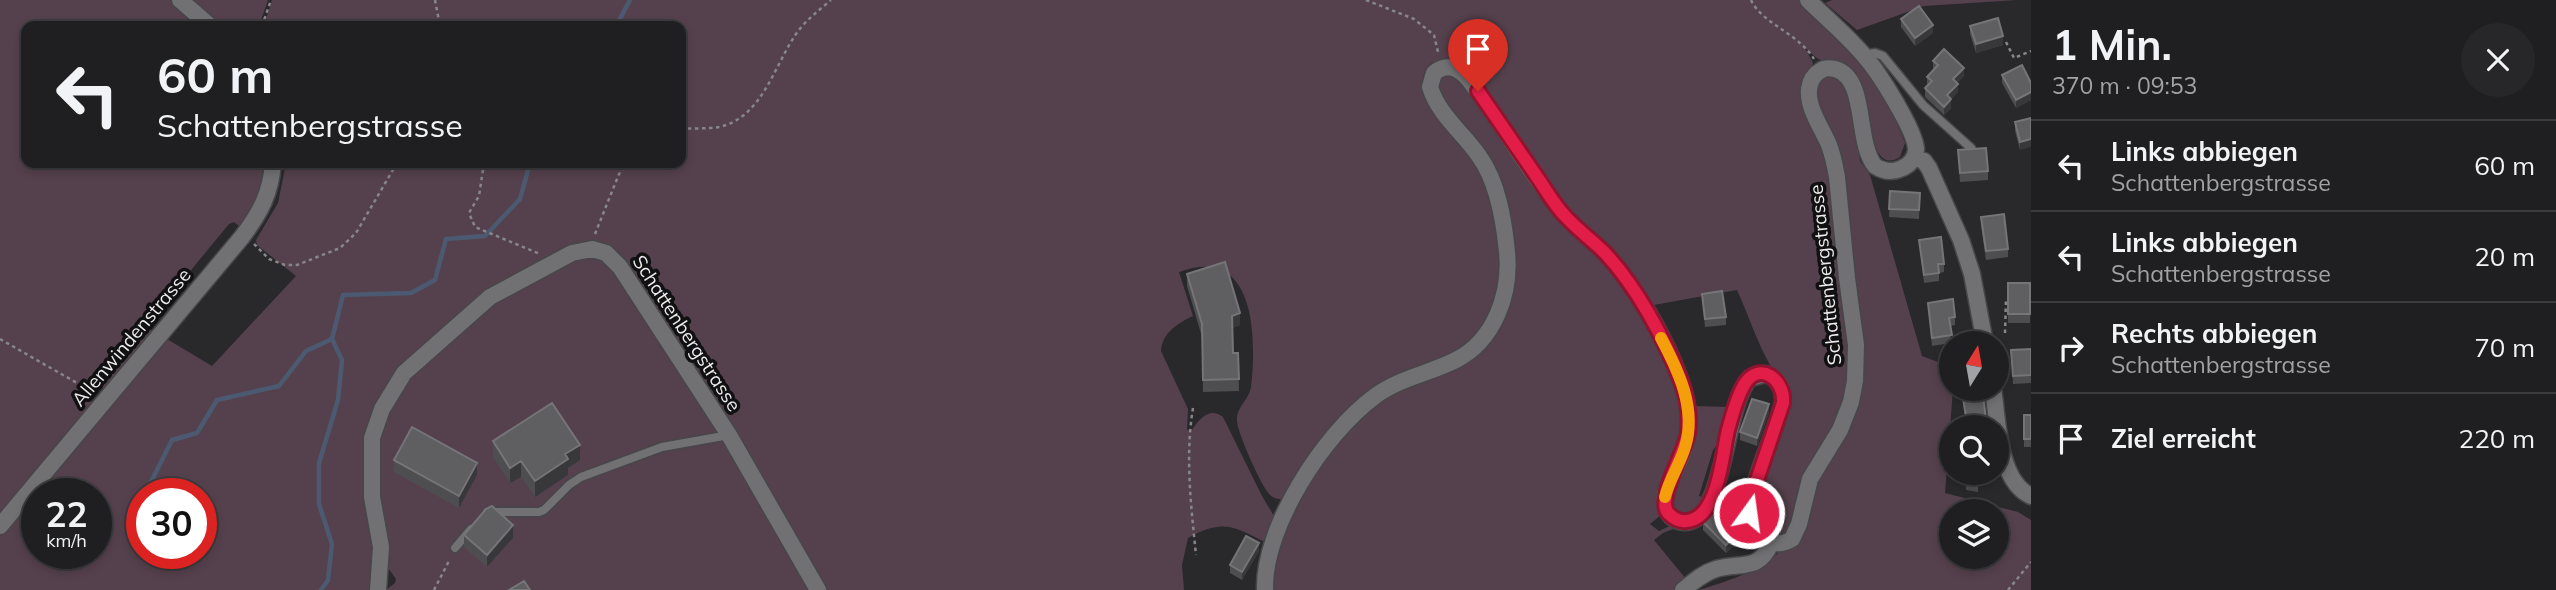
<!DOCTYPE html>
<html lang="de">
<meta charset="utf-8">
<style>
:root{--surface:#1f1e20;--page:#272729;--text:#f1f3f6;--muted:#a1a2a5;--line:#3c3c3e}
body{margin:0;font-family:Mulish,sans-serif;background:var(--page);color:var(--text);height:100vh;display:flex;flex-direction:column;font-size:26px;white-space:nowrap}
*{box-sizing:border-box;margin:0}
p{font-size:23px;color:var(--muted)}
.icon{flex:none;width:38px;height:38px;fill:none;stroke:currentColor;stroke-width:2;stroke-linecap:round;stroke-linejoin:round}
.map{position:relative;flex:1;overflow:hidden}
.panel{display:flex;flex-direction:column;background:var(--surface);width:525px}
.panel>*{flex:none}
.top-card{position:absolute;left:21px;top:21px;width:665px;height:147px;border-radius:14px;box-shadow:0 4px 10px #0003,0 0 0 2px var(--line);background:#1f1e20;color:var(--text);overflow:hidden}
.needle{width:46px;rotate:11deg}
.controls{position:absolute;left:1939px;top:331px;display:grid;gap:14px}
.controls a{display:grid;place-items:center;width:70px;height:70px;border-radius:50%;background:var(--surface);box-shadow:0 4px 10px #0003,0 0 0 2px var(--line);font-size:35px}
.speed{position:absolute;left:21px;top:478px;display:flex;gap:14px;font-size:35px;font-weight:700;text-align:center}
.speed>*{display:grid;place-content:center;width:91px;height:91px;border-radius:50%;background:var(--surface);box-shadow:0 4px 10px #0003,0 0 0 2px var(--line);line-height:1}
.speed small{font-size:18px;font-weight:400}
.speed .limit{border:10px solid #d22;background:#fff;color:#111}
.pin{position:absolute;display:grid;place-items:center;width:60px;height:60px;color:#fff;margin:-72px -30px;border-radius:50% 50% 50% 0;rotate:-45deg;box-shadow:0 0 7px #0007}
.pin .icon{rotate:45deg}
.me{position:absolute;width:77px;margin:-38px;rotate:14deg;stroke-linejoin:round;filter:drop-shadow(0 0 5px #0008)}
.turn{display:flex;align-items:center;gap:24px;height:147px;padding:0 21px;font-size:32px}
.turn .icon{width:91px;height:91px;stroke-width:2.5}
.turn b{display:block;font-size:49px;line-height:60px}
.round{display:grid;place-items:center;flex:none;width:74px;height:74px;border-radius:37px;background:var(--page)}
.summary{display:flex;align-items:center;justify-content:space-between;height:119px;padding:0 21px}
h1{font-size:42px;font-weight:700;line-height:52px}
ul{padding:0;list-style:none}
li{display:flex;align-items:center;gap:21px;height:91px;padding:0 21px;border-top:2px solid var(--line)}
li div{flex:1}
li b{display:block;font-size:26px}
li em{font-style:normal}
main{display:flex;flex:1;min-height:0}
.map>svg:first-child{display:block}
</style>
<main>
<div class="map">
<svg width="2031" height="590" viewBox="0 0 2031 590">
<rect width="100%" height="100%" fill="#29282b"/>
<!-- green -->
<path fill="#55414d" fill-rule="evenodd" d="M0,0H174L205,26H26V163H267L260,201L242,228L234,222L229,224L145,326L153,332L114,383L103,388L88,384L83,390L91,395L92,409L0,521Z
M187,0H268L259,26H217Z
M272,0H1801C1818,22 1840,37 1858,58C1876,78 1896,117 1905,143L1900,157C1871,176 1869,113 1865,97C1862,89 1858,78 1853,72C1846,62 1833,63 1823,61C1816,59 1810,52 1805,48L1813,63L1803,84L1804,98L1811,119L1820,136L1836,196L1843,300L1852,362L1848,399L1837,426L1804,483L1795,520L1788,531L1780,536L1759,531C1740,504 1783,433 1788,402C1789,396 1789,391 1787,386C1784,377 1775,373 1770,365C1757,342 1748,314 1737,290L1648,306L1614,256L1566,210L1473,75C1448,49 1411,58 1427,98C1445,119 1467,141 1480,165C1490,182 1493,201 1497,220C1507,269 1507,317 1462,350C1448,361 1431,364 1414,370C1392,378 1368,394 1351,410C1324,434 1308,466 1290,496C1283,500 1276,500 1270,495C1261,486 1238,434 1237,421C1236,407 1249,400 1251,387C1257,336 1255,244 1179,272L1193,316C1178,323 1162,333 1161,351L1188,409L1187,430H1192C1200,418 1210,407 1223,417L1262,496L1274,516V522L1265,542C1233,526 1222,519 1188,538L1182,565L1184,590H386L395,583L396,579L386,565L375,471L381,427L396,390L414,369L481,310L502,295L570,258L592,254L604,259L613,254L605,249L580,242L518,277L482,293L407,361L387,391L379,406L368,447L367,487L378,564L374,590H0V533L161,341L167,339L212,366L296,276L257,245L256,240L278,203L286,163H681V26H264ZM37,494H96V553H37ZM142,494H201V553H142Z
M1832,0H2017L1924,6L1857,30L1825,3Z
M1445,74H1450L1462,80L1617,272L1666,359L1680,402L1683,435L1661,515L1650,524L1659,531L1672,525L1676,528L1663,533L1654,540L1695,590H1270V583L1285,523L1324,455L1385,395L1448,368L1507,303L1498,186L1438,90L1440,78Z
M1829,75L1843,79L1851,106L1860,161L1870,175L1922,356L1951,367L1953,389L1945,493L2018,512L2031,520V590H1699C1724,582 1768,569 1782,548L1797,547L1806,529L1811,491L1857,410L1863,378L1862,362L1814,93L1821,78ZM1951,511H1997V556H1951Z
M1693,406L1729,407L1721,440L1713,450L1699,496L1704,498L1699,510L1685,516L1672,509L1671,493Z"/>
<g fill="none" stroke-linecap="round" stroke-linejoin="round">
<!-- stream -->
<path stroke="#4b5a70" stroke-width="4.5" d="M616,26L630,0
M147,490L172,440L197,433L217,400L279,386L306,351L332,339L343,295L411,293L435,280L446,239L485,236L520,199L530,163
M321,590L328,580L332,544L319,504V463L338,400L342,360L332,339"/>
<!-- service casing -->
<g stroke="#474648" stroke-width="11">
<path id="service" d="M1864,55L1875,53L1883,56L1923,105L1971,148
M487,512H539L544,510L569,485L581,477L662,447L729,435
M455,548L471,529"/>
</g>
<!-- minor casing -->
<g stroke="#474648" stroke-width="19">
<path id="minor" d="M180,0L210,26
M1914,157L1924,161L1929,168L1961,240L1972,274L1985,343
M1993,388C1998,421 1998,481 2031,496
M0,526L242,237C260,213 271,193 273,163
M378,590L381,547L372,497V438L382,409L404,373L490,297L572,253L592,249L606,253L620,267L729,435L818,590
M1265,590C1263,527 1324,434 1374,397C1399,378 1428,374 1456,360C1495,340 1511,293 1507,252C1504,221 1498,182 1479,156C1464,134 1438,114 1430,87L1434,73C1447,62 1459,68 1469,80C1502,124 1529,173 1564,215C1576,229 1593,240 1607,255C1640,291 1693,380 1688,430C1686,453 1673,473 1665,494C1663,507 1669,521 1684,522C1727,522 1723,405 1750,378L1765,374C1780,378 1784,389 1783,403C1776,432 1746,494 1750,520C1751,530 1757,536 1766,540C1774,545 1784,544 1792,539L1799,524L1810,479L1840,430L1851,402L1855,381L1856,345L1847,278L1837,177C1835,166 1833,155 1829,145C1822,128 1807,108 1809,89C1810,82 1813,75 1820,71C1824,68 1830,68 1835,69C1868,78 1855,142 1875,166C1883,171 1891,173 1900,169C1909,166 1916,158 1916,149C1915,130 1879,73 1866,58C1849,37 1827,19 1808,0
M1683,590C1693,582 1703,573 1716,569C1741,562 1759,572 1771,543"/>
</g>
<!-- path -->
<path stroke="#878688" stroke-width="2.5" stroke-dasharray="3.5 3.5" stroke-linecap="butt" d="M435,0L440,26
M1366,0L1414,19L1434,35L1438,52
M1751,0C1762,24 1797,32 1814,59
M262,26L271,0
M2006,42L2014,58L2031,51
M681,129C693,128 707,129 719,127C762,118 774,66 796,34C806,20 818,11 831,0
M484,163L479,196L469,213L475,227L540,254
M595,234L619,174L628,163
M254,244L269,259L285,265H297L340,248L356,233L397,163
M2005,333L2006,299
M0,339L91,391
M1193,408C1185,456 1191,506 1196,555
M434,590L450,559
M2008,590L2031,562"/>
<!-- service -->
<use href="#service" stroke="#717073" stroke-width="8"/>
<!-- minor -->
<use href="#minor" stroke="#717073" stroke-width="16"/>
</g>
<!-- wall -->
<path fill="#4e4e51" d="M1901,19L1933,33L1915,46L1901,27Z
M1970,26L2003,45L1976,53L1970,34Z
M1933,61L1964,76L1957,83L1958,92L1951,99V108L1944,115L1925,97V88L1927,85V77L1933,70Z
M2002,75L2031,83V100L2016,108L2002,83Z
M2031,118L2020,150L2015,131V122Z
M1958,150L1988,171V180L1960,182Z
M1890,191L1920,193L1919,219L1889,217Z
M1981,217L2008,249V257L1986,260L1981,225Z
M1919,240L1944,264V272L1939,273V281L1924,283Z
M1187,274L1240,325L1232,328L1233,353H1238L1239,391L1203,392L1202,337L1187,286Z
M2008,283H2030V323H2008Z
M1702,294L1726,317V325L1705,327Z
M1928,303L1955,317V325L1950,326L1951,343L1932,346Z
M2031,349V383L2013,384L2011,350Z
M1963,398L1986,420V427H1966Z
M1769,413L1757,446L1740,440V432Z
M2024,415H2031V447H2024Z
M493,441L580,460L568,468V475L535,497L521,477L510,483L493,457Z
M394,460L477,475L459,508L394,472Z
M1957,472H1985L1986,484L1978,485V492L1966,490L1965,476L1957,477Z
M1703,522L1741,539L1726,553L1703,530Z
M464,535L513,538L487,567L464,547Z
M1259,551L1242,580L1230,573V565Z"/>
<!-- shaded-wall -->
<path fill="#38383b" d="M1933,25V33L1915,46V38Z
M2003,36V45L1976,53V44Z
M1964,68V76L1953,88V79Z
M1958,84V92L1947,103V95Z
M2031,92V100L2016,108V100Z
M1951,99V108L1944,115V107Z
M2031,139V147L2020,150V142Z
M1240,313V325L1232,328V316Z
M1769,404V413L1757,446V438Z
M580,445V460L568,468V475L535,497V481L565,454Z
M521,461V477L510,483V468Z
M477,463V475L459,508V496Z
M513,525V538L487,567V555Z
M1741,531V539L1726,553V545Z
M1259,543V551L1242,580V572Z"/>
<!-- building -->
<path fill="#5f5f62" stroke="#757578" stroke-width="2" d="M1919,6L1933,25L1915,38L1901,19Z
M1998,18L2003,36L1976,44L1970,26Z
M1944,49L1964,68L1953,79L1958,84L1947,95L1951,99L1944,107L1925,88L1932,81L1927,77L1938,65L1933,61Z
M2022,65L2031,83V92L2016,100L2002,75Z
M2031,118V139L2020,142L2015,122Z
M1986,148L1988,171L1960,173L1958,150Z
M1890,191L1920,193L1919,210L1889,209Z
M2004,214L2008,249L1986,251L1981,217Z
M1941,237L1944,264H1938L1939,273L1924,275L1919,240Z
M1225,262L1240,313L1232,316L1233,353H1238L1239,379L1203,380L1202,324L1187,274Z
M2008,283H2030V314H2008Z
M1722,291L1726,317L1705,319L1702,294Z
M1953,299L1955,317L1949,318L1952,335L1932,338L1928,303Z
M2031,349V375L2013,376L2011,350Z
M1983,395L1986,420L1967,423L1963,398Z
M1752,399L1769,404L1757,438L1740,432Z
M552,403L580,445L565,454L568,459L535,481L521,461L510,468L493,441Z
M2024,415H2031V439H2024Z
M412,427L477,463L459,496L394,460Z
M1965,472H1985L1986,476L1978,477V484L1966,481Z
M492,506L513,525L487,555L464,535L486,509Z
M1717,508L1741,531L1726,545L1703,522Z
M1246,536L1259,543L1242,572L1230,565Z
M524,581L530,590H509Z"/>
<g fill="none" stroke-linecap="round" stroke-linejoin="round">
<!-- route casing -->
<g stroke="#92132f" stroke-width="18">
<path id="route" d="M1478,91C1497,119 1516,146 1535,174C1545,188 1554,205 1566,217C1578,230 1593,241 1605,253C1636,286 1665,339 1681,381C1687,397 1690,416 1688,433C1685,453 1656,498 1668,513C1673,518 1679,522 1686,521C1719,519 1722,454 1728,430C1732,416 1736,399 1744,385C1759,360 1785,379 1783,403L1753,492L1749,513"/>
</g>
<!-- route -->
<use href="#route" stroke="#e11d48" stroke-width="12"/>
<!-- slow -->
<path stroke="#f59e0b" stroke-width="12" d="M1661,338C1678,370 1697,409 1685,447C1680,464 1669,480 1665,497"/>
</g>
<g text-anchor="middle" stroke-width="7" stroke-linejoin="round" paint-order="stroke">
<!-- street labels -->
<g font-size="19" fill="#edecee" stroke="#111112">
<text transform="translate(1825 275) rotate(-96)" y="7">Schattenbergstrasse</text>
<text transform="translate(687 333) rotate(57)" y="7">Schattenbergstrasse</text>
<text transform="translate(131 337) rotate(-50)" y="7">Allenwindenstrasse</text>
</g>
</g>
</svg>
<div class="controls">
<a><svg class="needle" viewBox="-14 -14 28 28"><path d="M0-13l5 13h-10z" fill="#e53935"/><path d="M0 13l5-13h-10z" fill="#a1a2a5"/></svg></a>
<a><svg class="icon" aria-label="search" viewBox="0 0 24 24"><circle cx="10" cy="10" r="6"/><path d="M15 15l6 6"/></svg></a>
<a><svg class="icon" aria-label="layers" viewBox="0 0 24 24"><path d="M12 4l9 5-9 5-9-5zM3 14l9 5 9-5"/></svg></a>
</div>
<div class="speed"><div>22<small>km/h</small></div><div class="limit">30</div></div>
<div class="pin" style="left:1478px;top:91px;background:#d93025"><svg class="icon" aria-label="arrive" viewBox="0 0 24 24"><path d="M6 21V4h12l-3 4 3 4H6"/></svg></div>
<svg class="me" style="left:1749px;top:513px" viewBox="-20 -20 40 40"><circle r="17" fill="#e11d48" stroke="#fff" stroke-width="3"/><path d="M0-11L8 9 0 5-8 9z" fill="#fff"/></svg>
<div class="top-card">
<div class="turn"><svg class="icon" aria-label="left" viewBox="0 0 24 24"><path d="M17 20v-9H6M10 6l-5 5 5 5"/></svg><div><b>60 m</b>Schattenbergstrasse</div></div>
</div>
</div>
<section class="panel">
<div class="summary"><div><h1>1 Min.</h1><p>370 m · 09:53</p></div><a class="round"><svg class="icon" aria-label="close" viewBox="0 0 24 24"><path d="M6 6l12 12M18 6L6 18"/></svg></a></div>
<ul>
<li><svg class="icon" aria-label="left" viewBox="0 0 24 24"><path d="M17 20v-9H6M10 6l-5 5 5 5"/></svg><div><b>Links abbiegen</b><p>Schattenbergstrasse</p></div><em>60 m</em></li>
<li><svg class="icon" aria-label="left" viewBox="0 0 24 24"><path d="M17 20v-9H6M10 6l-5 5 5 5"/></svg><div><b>Links abbiegen</b><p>Schattenbergstrasse</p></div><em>20 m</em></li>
<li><svg class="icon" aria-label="right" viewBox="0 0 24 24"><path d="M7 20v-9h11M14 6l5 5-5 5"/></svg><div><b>Rechts abbiegen</b><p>Schattenbergstrasse</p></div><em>70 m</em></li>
<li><svg class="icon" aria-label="arrive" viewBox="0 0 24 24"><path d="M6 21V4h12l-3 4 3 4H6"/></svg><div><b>Ziel erreicht</b></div><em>220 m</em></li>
</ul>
</section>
</main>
